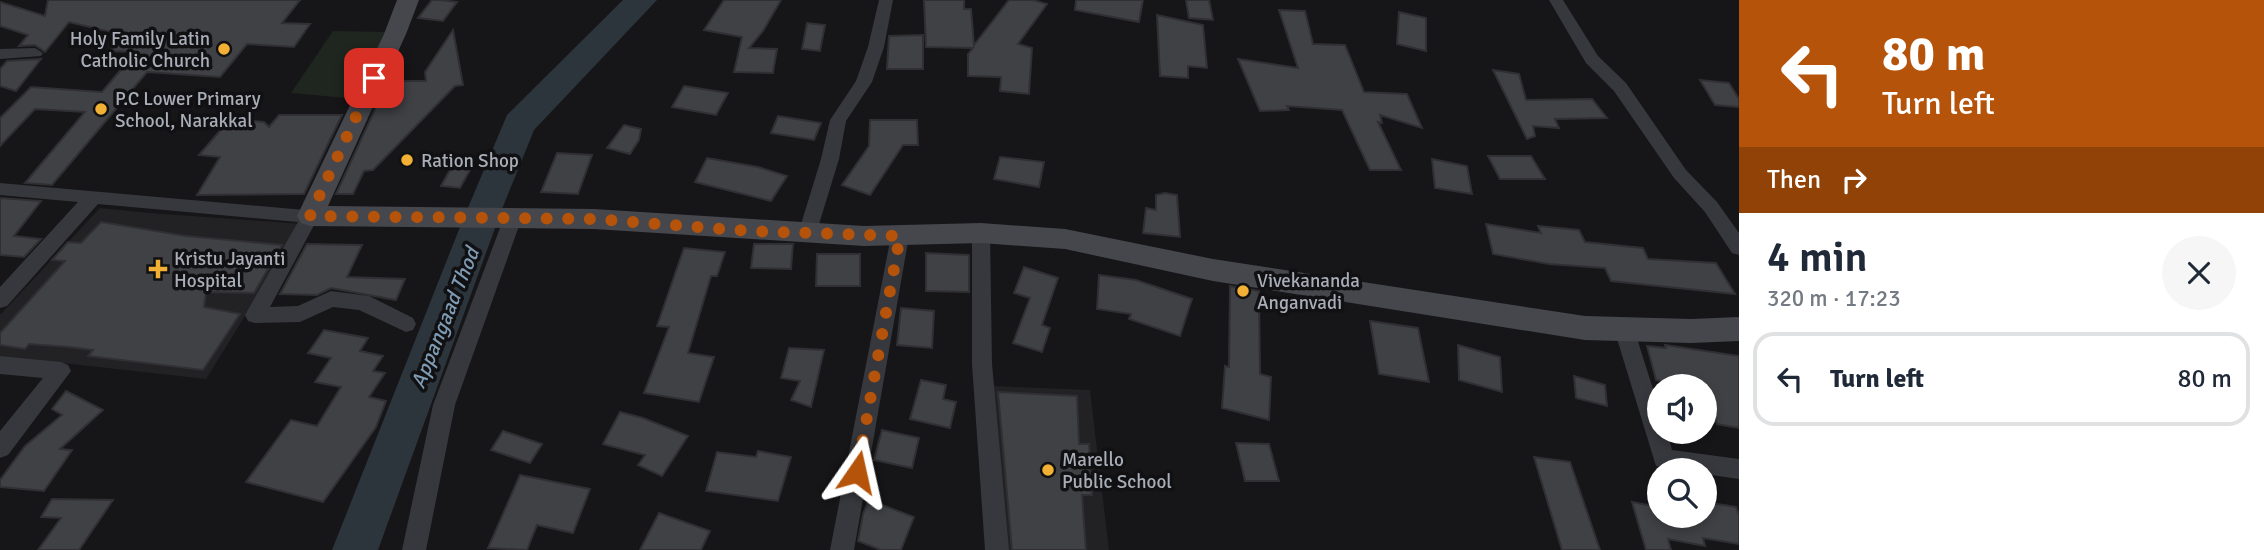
<!DOCTYPE html>
<meta charset="utf-8">
<style>
:root{--surface:#fff;--page:#f6f6f7;--text:#1f2937;--muted:#747a83;--line:#e0e1e3}
body{margin:0;font-family:Signika,sans-serif;background:var(--page);color:var(--text);height:100vh;display:flex;flex-direction:column;font-size:26px;white-space:nowrap}
*{box-sizing:border-box;margin:0}
p{font-size:23px;color:var(--muted)}
.icon{flex:none;width:38px;height:38px;fill:none;stroke:currentColor;stroke-width:2;stroke-linecap:round;stroke-linejoin:round}
.map{position:relative;flex:1;overflow:hidden}
.side{display:flex;flex-direction:column;background:var(--surface);width:525px}
.side>*{flex:none}
.guide{background:#b45309;color:#fff;overflow:hidden}
.fabs{position:absolute;left:1647px;top:374px;display:grid;gap:14px}
.fabs a{display:grid;place-items:center;width:70px;height:70px;border-radius:50%;background:var(--surface);box-shadow:0 4px 10px #0003;font-size:35px}
.pin{position:absolute;display:grid;place-items:center;width:60px;height:60px;color:#fff;margin:-30px;border-radius:14px;box-shadow:0 4px 10px #0006}
.me{position:absolute;width:77px;margin:-38px;rotate:11deg;stroke-linejoin:round;filter:drop-shadow(0 0 5px #0008)}
.turn{display:flex;align-items:center;gap:24px;height:147px;padding:0 28px;font-size:32px}
.turn .icon{width:91px;height:91px;stroke-width:2.5}
.turn b{display:block;font-size:49px;line-height:60px}
.then{display:flex;align-items:center;height:66px;padding:0 28px;background:#0003;gap:14px;font-size:26px}
.round{display:grid;place-items:center;flex:none;width:74px;height:74px;border-radius:37px;background:var(--page)}
.headline{display:flex;align-items:center;justify-content:space-between;height:119px;padding:0 28px}
h1{font-size:42px;font-weight:600;line-height:52px}
ul{padding:0;list-style:none}
li{display:flex;align-items:center;gap:21px;height:94px;margin:0 14px 10px;padding:0 14px;border:4px solid var(--line);border-radius:21px}
li div{flex:1}
li b{display:block;font-size:26px}
li em{font-style:normal}
main{display:flex;flex:1;min-height:0}
.map>svg:first-child{display:block}
</style>
<main>
<div class="map">
<svg width="1739" height="550" viewBox="0 0 1739 550">
<rect width="100%" height="100%" fill="#161618"/>
<!-- built -->
<path fill="#222225" d="M100,208L150,213L302,224L206,379L0,356V315Z
M993,386L1090,390L1109,550H1002Z"/>
<!-- green -->
<path fill="#1e261f" d="M333,31L387,32L347,98L291,93Z"/>
<!-- water -->
<path fill="#2c353c" d="M623,0H657L534,130L502,209L378,550H332L462,222L507,115Z"/>
<!-- building -->
<path fill="#404145" stroke="#303034" stroke-width="2" d="M48,0H300L282,23L310,24L294,47L247,44L220,77L147,72L52,185L25,183L85,112L35,109L0,146V118L31,87L102,92L136,52L109,51L124,35L69,22L45,52L35,45L19,46L28,35L0,26V2L45,16Z
M432,0H440L457,2L443,21L418,18Z
M724,0H781L763,31L749,48L777,49L773,73L734,72L742,37L704,30Z
M924,0H964V9H971L974,45L1009,0H1033L1047,4L1018,44L1032,48L1029,94L1000,91L1001,77L968,76V54L973,48L926,47Z
M1076,0H1143L1139,22L1075,10Z
M1186,0H1209L1213,20L1189,18Z
M1279,10L1305,11L1313,44L1345,45L1364,92L1407,94L1422,128L1380,115L1382,123L1378,122L1401,170H1370L1342,110L1287,106L1289,110L1260,111L1238,59L1298,68Z
M1399,12L1426,18V51L1397,44Z
M1157,15L1203,25L1207,68L1188,66V78L1160,76Z
M807,23L825,25L820,51L802,49Z
M453,30L463,85L455,86L373,170L364,171L353,194H336L388,81H426L425,72Z
M923,35V69H887L889,36Z
M41,59L16,91L0,86V69L7,61Z
M1493,70L1519,74L1526,100L1592,99L1607,118L1555,119L1559,128L1533,126L1535,136L1527,139Z
M1700,80L1729,83L1739,99V107L1715,105Z
M684,86L728,93L716,115L672,107Z
M279,115H342L304,194L197,195L220,157L199,155L230,119L264,122L269,127Z
M778,116L821,123L814,140L771,133Z
M870,120H917L918,145H903L870,195L842,185L869,146Z
M624,125L641,129L639,140L630,154L607,148Z
M557,153L592,155L578,194L541,192Z
M1488,156H1531L1545,179H1500Z
M1000,157L1044,162L1039,187L994,179Z
M707,158L758,167L787,176L771,201L695,182Z
M456,159L475,161L460,188L441,186Z
M1432,159L1467,166L1472,194L1435,188Z
M1165,193L1177,195L1180,237L1143,233L1146,208L1156,210V195Z
M0,198L41,201L14,236L41,239L24,257L0,255Z
M101,222L186,236L282,245L254,293L206,292L204,307L240,314L203,370L88,356L93,350L69,347L29,344L25,349L0,345V333L65,261L52,260L68,242L81,243Z
M1486,224L1541,233L1538,226L1579,230L1585,242L1643,248L1648,259L1716,263L1735,294L1611,281L1605,268L1549,264L1493,254Z
M307,244L362,245L347,277L405,279L396,300L331,288L317,295L280,294Z
M754,244H793L791,269L751,268Z
M684,248L725,252L717,276H711L688,353L714,357L699,402L644,393L669,327L657,326Z
M926,253L969,255V292L926,291Z
M817,254H860V286H816Z
M1024,267L1058,278L1042,325L1050,328L1042,352L1013,343L1030,298L1014,293Z
M1099,275L1136,280L1192,299L1180,336L1129,319L1131,314L1097,309Z
M1230,286L1259,291L1260,374L1271,377L1269,420L1222,408L1225,366L1229,367Z
M901,308L934,311L932,348L897,345Z
M1370,321L1418,328L1429,382L1379,374Z
M324,330L368,338L360,351L383,356L373,371L385,373L369,397L386,401L376,427L323,502L246,482L291,420L317,426L341,387L315,382L331,358L308,353Z
M1458,345L1500,357L1502,392L1459,380Z
M1665,345L1739,356V428L1717,424L1704,387H1685L1656,380L1647,346L1666,348Z
M789,348L824,350L811,407L791,400L800,381L781,378Z
M1574,376L1605,385L1607,406L1576,398Z
M921,380L946,385L943,399L956,402L950,428L910,419Z
M66,391L103,410L60,449L72,450L44,491L0,487V480L25,446L62,415L52,409Z
M998,392L1077,396L1079,444H1089L1092,495H1082L1086,550H1012Z
M620,412L643,418L688,436L662,476L638,465L645,455L603,444Z
M882,430L919,438L912,468L874,460Z
M503,431L542,444L530,463L491,450Z
M1236,443L1269,444L1279,481H1245Z
M758,451L791,457L778,501L706,491L717,452L756,457Z
M1534,457L1570,462L1600,550H1562Z
M520,475L590,489L573,533L537,525L527,550L488,548Z
M52,499L113,500L79,550H38L61,518L41,517Z
M869,500L914,517L901,550H881L858,541L863,514Z
M1632,502L1659,507V516H1704V502L1736,507L1739,515V544L1703,538L1705,546L1668,539L1671,550H1646Z
M659,513L710,531L701,550H640Z"/>
<g fill="none" stroke-linecap="round" stroke-linejoin="round">
<!-- street -->
<path fill="#37383d" fill-rule="evenodd" d="M879,0H893L884,47L872,82L846,121L839,159L816,234L814,239H800L798,234L821,159L830,120L856,81L868,47Z
M1549,0H1563L1598,56L1626,83L1686,170L1717,202L1739,233V255L1732,253L1705,212L1674,178L1614,91L1586,63Z
M35,48L43,53L41,56L0,59V49Z
M0,183L316,211L319,216L270,307L298,306L331,291L369,296L413,318L416,324L413,330L406,332L359,310L333,307L300,322L255,323L248,321L245,315L298,222L98,204L7,306L0,308V287L78,202L0,195Z
M500,212L517,221L519,226L455,405L426,550H402L433,405L500,228L491,219L494,214Z
M981,226L988,228L990,233L992,364L1009,550H985L972,364V233L974,228Z
M900,229L907,231L909,236L854,550H830L891,236L893,231Z
M1624,321L1631,323L1634,329L1659,408V432H1667L1672,450L1739,459V479L1704,474V471H1677L1656,466L1614,329L1617,323Z
M0,356L61,362L68,365L71,371L8,455L0,458V431L43,378L0,374Z"/>
<!-- secondary -->
<path fill="#45474d" fill-rule="evenodd" d="M397,0H419L406,34L328,206L594,209L864,226L981,223L1065,229L1213,259L1585,316L1691,319L1739,317V341L1691,343L1585,340L1213,281L1065,249L981,243L864,246L594,229L310,226L301,223L297,216L384,34Z"/>
</g>
<g fill="none" stroke-linecap="round" stroke-linejoin="round">
<!-- route -->
<path stroke="#b45309" stroke-width="12" stroke-dasharray="0 21.6" d="M374,78L310,216L594,219L749,231L900,236L857,472"/>
</g>
<!-- markers -->
<g fill="#f2b134" stroke="#111113" stroke-width="2.5">
<circle cx="224" cy="49" r="7"/>
<circle cx="101" cy="109" r="7"/>
<circle cx="407" cy="160" r="7"/>
<path d="M154.5 258.5h7v7h7v7h-7v7h-7v-7h-7v-7h7z"/>
<circle cx="1243" cy="291" r="7"/>
<circle cx="1048" cy="470" r="7"/>
</g>
<g text-anchor="middle" stroke-width="7" stroke-linejoin="round" paint-order="stroke">
<!-- poi labels -->
<g font-size="19" fill="#a8adb8" stroke="#111113" text-anchor="start">
<text x="210" y="45" text-anchor="end">Holy Family Latin<tspan x="210" dy="22">Catholic Church</tspan></text>
<text x="115" y="105">P.C Lower Primary<tspan x="115" dy="22">School, Narakkal</tspan></text>
<text x="421" y="167">Ration Shop</text>
<text x="174" y="265">Kristu Jayanti<tspan x="174" dy="22">Hospital</tspan></text>
<text x="1257" y="287">Vivekananda<tspan x="1257" dy="22">Anganvadi</tspan></text>
<text x="1062" y="466">Marello<tspan x="1062" dy="22">Public School</tspan></text>
</g>
<!-- water labels -->
<g font-size="21" font-style="italic" fill="#7f9bb3" stroke="#111113">
<text transform="translate(445 318) rotate(-68)" y="7">Appangaad Thod</text>
</g>
</g>
</svg>
<div class="fabs">
<a><svg class="icon" aria-label="sound" viewBox="0 0 24 24"><path d="M4 9h4l5-4v14l-5-4H4zM17 9q2 3 0 6"/></svg></a>
<a><svg class="icon" aria-label="search" viewBox="0 0 24 24"><circle cx="10" cy="10" r="6"/><path d="M15 15l6 6"/></svg></a>
</div>
<div class="pin" style="left:374px;top:78px;background:#d93025"><svg class="icon" aria-label="arrive" viewBox="0 0 24 24"><path d="M6 21V4h12l-3 4 3 4H6"/></svg></div>
<svg class="me" style="left:857px;top:472px" viewBox="-20 -20 40 40"><path d="M0-17L14 15 0 8-14 15z" fill="#b45309" stroke="#fff" stroke-width="4"/></svg>
</div>
<section class="side">
<div class="guide">
<div class="turn"><svg class="icon" aria-label="left" viewBox="0 0 24 24"><path d="M17 20v-9H6M10 6l-5 5 5 5"/></svg><div><b>80 m</b>Turn left</div></div>
<div class="then">Then<svg class="icon" aria-label="right" viewBox="0 0 24 24"><path d="M7 20v-9h11M14 6l5 5-5 5"/></svg></div>
</div>
<div class="headline"><div><h1>4 min</h1><p>320 m · 17:23</p></div><a class="round"><svg class="icon" aria-label="close" viewBox="0 0 24 24"><path d="M6 6l12 12M18 6L6 18"/></svg></a></div>
<ul>
<li><svg class="icon" aria-label="left" viewBox="0 0 24 24"><path d="M17 20v-9H6M10 6l-5 5 5 5"/></svg><div><b>Turn left</b></div><em>80 m</em></li>
</ul>
</section>
</main>
